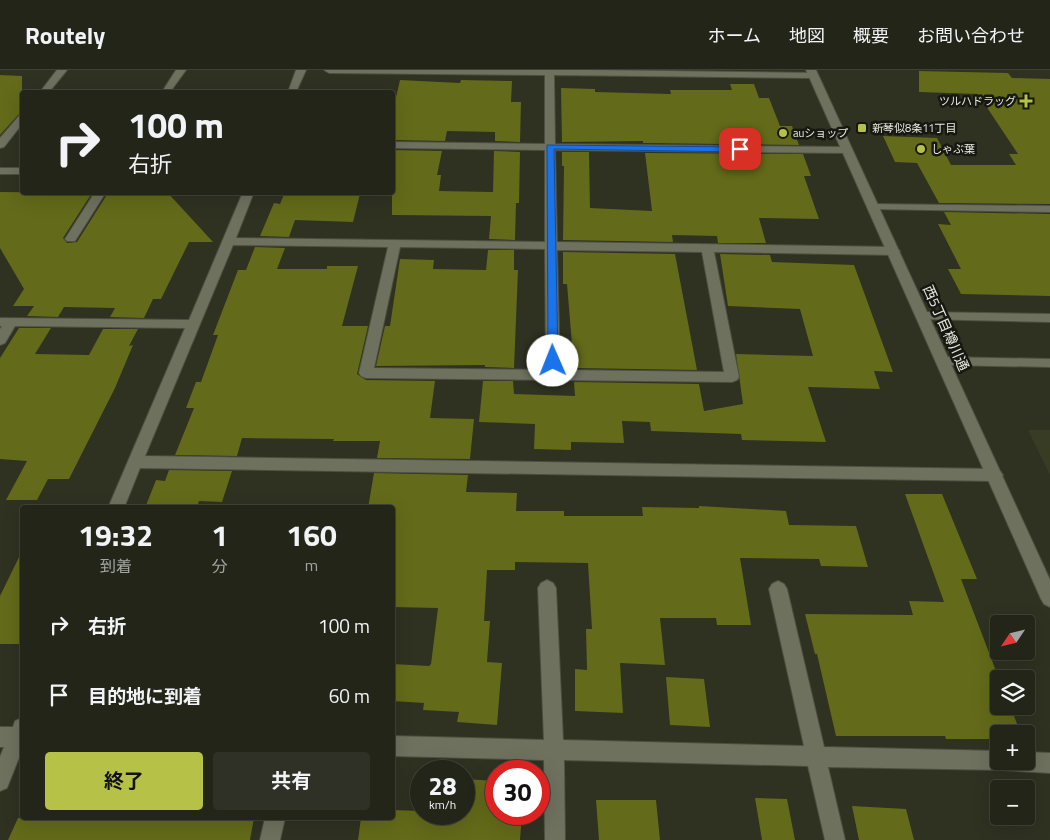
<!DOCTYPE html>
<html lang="ja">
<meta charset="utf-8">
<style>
:root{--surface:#232519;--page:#2f3126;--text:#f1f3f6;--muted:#a3a5a2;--line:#404238;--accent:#b6c148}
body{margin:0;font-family:"Titillium Web","Noto Sans JP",sans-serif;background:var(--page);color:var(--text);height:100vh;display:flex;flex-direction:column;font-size:19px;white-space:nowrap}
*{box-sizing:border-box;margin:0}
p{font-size:16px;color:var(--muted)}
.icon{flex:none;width:28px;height:28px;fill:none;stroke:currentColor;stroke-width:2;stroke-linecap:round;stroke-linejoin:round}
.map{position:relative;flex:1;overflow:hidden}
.drawer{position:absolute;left:20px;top:435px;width:375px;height:315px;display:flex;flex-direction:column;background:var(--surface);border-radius:5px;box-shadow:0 5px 20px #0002,0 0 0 1px var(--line)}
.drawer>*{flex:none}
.banner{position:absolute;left:20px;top:20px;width:375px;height:105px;border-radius:5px;box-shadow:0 5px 20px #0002,0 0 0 1px var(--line);background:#232519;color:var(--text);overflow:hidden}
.needle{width:32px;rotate:235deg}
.fabs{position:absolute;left:990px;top:545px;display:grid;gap:10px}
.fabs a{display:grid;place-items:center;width:45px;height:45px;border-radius:5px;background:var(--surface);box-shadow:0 5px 20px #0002,0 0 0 1px var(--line);font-size:25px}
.speed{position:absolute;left:410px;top:690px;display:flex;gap:10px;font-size:25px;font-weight:700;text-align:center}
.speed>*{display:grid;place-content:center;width:65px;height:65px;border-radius:50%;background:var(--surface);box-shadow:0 5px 20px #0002,0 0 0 1px var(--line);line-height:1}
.speed small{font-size:12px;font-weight:400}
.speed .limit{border:8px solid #d22;background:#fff;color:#111}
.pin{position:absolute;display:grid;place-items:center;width:42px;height:42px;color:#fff;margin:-21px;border-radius:10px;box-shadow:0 2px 8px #0006}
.me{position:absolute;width:55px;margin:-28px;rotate:359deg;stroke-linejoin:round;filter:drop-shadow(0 0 4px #0008)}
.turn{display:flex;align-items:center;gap:18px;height:105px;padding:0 25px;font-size:22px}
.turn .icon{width:65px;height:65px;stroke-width:2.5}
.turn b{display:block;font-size:35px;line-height:42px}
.eta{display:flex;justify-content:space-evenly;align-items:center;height:85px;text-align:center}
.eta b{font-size:30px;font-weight:700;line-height:35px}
.button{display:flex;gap:10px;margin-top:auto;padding:10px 25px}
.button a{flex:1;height:58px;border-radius:5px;background:var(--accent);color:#111;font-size:20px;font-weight:700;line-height:58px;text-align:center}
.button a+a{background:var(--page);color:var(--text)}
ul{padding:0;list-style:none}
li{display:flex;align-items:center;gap:15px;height:70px;padding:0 25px}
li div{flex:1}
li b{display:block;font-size:19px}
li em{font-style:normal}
header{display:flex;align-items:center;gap:30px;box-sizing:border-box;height:70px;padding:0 25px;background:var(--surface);border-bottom:1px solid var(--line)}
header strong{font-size:24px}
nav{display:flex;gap:28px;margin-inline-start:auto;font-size:18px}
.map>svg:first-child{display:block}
</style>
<header>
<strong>Routely</strong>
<nav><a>ホーム</a><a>地図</a><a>概要</a><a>お問い合わせ</a></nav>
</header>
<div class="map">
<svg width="1050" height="770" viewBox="0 0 1050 770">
<rect width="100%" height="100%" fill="#2f3121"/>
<!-- built -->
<path fill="#393c25" d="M1028,360H1050V405Z"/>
<!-- building -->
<path fill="#636a19" d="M919,1L1008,3L1012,8L1050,9V134L939,133L917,93L895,92L883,66L937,68L951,95H1016L1009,84H1018L978,24L919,22Z
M0,5L22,6V43L18,45L0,65Z
M400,10L460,13L461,10L512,11L511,32H521L520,72L495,71V62L447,61L445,71L392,70V45Z
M730,14H754L759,28H769L780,56H792L799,75L643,73V71L562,72L561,18L595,19V22L671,24L670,20H732Z
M392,80L442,81L437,105H441L439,121L493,122L494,81L520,82L519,133H516L515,170L489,169L491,146L392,145Z
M562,82H589L590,138L652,141L645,83L803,84L811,106H804L819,149L759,148L766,173H718L717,166L672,165L673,172L563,170L564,96H562Z
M0,122L92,123L63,168L67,173L77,172L108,123L167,122L213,172H189L161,229H153L144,248L110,247L115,238L64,237L58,247L27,246L34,236H13L24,219L0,178Z
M285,122H319L360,124L353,152L295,150L289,167L260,166L274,133L280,134Z
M944,142L1050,144V226L961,224L948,199H961L938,154L951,155Z
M255,177L285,178L277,199H327V196H358L342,256H368L357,304L366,310L435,311L430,348L474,349L470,389L377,388L380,371H333L334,369L242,368L237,386L175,385L194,338H186L196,312H201L218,265H213L238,200H246Z
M488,180H514V200H518L514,298L485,297V295L376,296L385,256H390L400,189L434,190L433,199L486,200Z
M563,182L675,184L697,300L574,298L567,214H563Z
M720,184L770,185L772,192L854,195L893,302L874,301L880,319L808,317L826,372L742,370L741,364L651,361L650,352L622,351L624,373L571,372V380L534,379L535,354L479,352L483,311H513L514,324L575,326L574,312L699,314L704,341L743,334L736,284L813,286L800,239L728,236Z
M19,258H51L35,284L89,285L103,259H138L129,276L133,275L115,318L69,409H48L37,430H6L27,391L0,389V288Z
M169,400L232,401L222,432L199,431L197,438H145L156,410L165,411Z
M374,403L468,405L466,422L517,423L516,441H564V446H643L642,437L699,438V436L786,441L789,455L856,456L868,497L821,496L819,489L740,488L751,555H717L716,548H660L665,595L620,593L623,643L575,641V599L587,600L586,559H592L588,493L515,492V500H487L484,551H490L487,592L502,593L497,655L457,652L459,642L423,640L424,633L392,631V594L429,596L431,594L438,538L392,537V438H368Z
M905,424H942L977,509H961L999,609V636H1010L1021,664H999V669H946L945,666H836L817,584H815L805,544L913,545L909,531L944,532Z
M22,481V574H0V526Z
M666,607L704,609L710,657L670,655Z
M464,709L496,711V744H522L520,770H358L361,748H392V740L421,741V744H464Z
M755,728L787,729L795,770H762Z
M596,730H656L660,770H599Z
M852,736L906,739L914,770H859Z
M18,748H254L250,770H8Z"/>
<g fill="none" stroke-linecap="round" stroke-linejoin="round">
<!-- lane casing -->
<g stroke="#4d4f41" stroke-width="2">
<path id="lane" d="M923,242L1050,244V252L919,249L917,246Z
M943,287L1050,289V297L943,295L937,291Z"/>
</g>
<!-- street casing -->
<g stroke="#4d4f41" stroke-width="2">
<path id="street" d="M57,0H67L49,22H40Z
M176,0H186L170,22H162Z
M296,0H306L296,22H288Z
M324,0H592L816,3V7L813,8L554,5L555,74L847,77L852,80L847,83L555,80L557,172L894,177L900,181L894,185L714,182L739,307L737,310L732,312L366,308L361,306L359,303L388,177L233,175L145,386L995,399L1000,401L1003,405L1000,409L995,411L140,398L124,438H108L185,258L15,256L5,273L0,275V259L2,256H0V248L189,250L243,122H254L236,168L545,172V80L392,78V72L545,74V5L329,3ZM400,177L545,179L546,300L374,298ZM557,180L702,182L724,302L560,300Z
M22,45V54L4,77L0,78V68L19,46Z
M0,98H22V104H0Z
M95,122H106L75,171H67L65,169Z
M873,134L1050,136V142L869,139L867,137Z
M547,510L553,513L556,518L563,670L804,676L769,519L772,514L778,511L784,514L787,519L824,677L999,681V691H1026V682L1050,683V703L1002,700L828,697L845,770H825L808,696L564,690L565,770H545L544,690L392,686V666L544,670L538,518L541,513Z
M22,648V680L7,718L0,721V687L4,677H0V657H13L15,651Z
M265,748H285L280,770H260Z"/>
</g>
<!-- secondary casing -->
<g stroke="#4d4f41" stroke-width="2">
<path id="secondary" d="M806,0H816L1050,510V537L1044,534L1041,529Z"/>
</g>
<!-- lane -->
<use href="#lane" fill="#6f715f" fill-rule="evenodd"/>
<!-- street -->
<use href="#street" fill="#6f715f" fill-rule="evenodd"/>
<!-- secondary -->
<use href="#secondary" fill="#6f715f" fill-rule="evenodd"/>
</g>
<!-- route -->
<path fill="#1a73e8" stroke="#114b97" d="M547,75L740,77L744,79L740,82L554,79L558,291L553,295L548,291Z"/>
<!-- markers -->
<g fill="#b6c148" stroke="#171811" stroke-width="2">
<path d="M1023.5 23.5h5v5h5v5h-5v5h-5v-5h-5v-5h5z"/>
<rect x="857" y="53" width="10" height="10" rx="2.5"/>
<circle cx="783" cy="63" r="5"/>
<circle cx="921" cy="79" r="5"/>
</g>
<g text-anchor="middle" stroke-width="5" stroke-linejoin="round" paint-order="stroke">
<!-- far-poi labels -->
<g font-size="11" fill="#e8eadf" stroke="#171811" text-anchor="start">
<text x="1016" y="35" text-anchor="end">ツルハドラッグ</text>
<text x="872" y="62">新琴似8条11丁目</text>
<text x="793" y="67">auショップ</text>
<text x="931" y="83">しゃぶ葉</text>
</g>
<!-- street labels -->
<g font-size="14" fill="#e8eadf" stroke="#171811">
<text transform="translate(946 258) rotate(66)" y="5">西5丁目樽川通</text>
</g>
</g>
</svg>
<div class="fabs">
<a><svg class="needle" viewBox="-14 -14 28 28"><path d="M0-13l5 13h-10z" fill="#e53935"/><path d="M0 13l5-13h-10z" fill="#a3a5a2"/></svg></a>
<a><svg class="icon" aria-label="layers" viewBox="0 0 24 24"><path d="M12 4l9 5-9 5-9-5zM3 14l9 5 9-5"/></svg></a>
<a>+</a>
<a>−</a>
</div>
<div class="speed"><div>28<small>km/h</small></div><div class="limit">30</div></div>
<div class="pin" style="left:740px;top:79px;background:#d93025"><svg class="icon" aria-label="arrive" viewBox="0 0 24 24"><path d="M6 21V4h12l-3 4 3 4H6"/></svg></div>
<svg class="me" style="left:553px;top:291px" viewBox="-20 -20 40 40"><circle r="19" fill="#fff"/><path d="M0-13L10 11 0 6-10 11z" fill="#1a73e8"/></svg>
<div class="banner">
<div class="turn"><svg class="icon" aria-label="right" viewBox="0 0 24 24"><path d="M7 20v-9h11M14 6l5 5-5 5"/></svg><div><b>100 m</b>右折</div></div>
</div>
<section class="drawer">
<div class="eta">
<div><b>19:32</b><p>到着</p></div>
<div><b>1</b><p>分</p></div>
<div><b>160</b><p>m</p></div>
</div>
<ul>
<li><svg class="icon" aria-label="right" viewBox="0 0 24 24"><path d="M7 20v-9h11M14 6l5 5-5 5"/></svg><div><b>右折</b></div><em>100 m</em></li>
<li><svg class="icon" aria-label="arrive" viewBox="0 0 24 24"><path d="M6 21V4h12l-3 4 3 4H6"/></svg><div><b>目的地に到着</b></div><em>60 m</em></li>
</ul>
<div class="button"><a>終了</a><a>共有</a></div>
</section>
</div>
